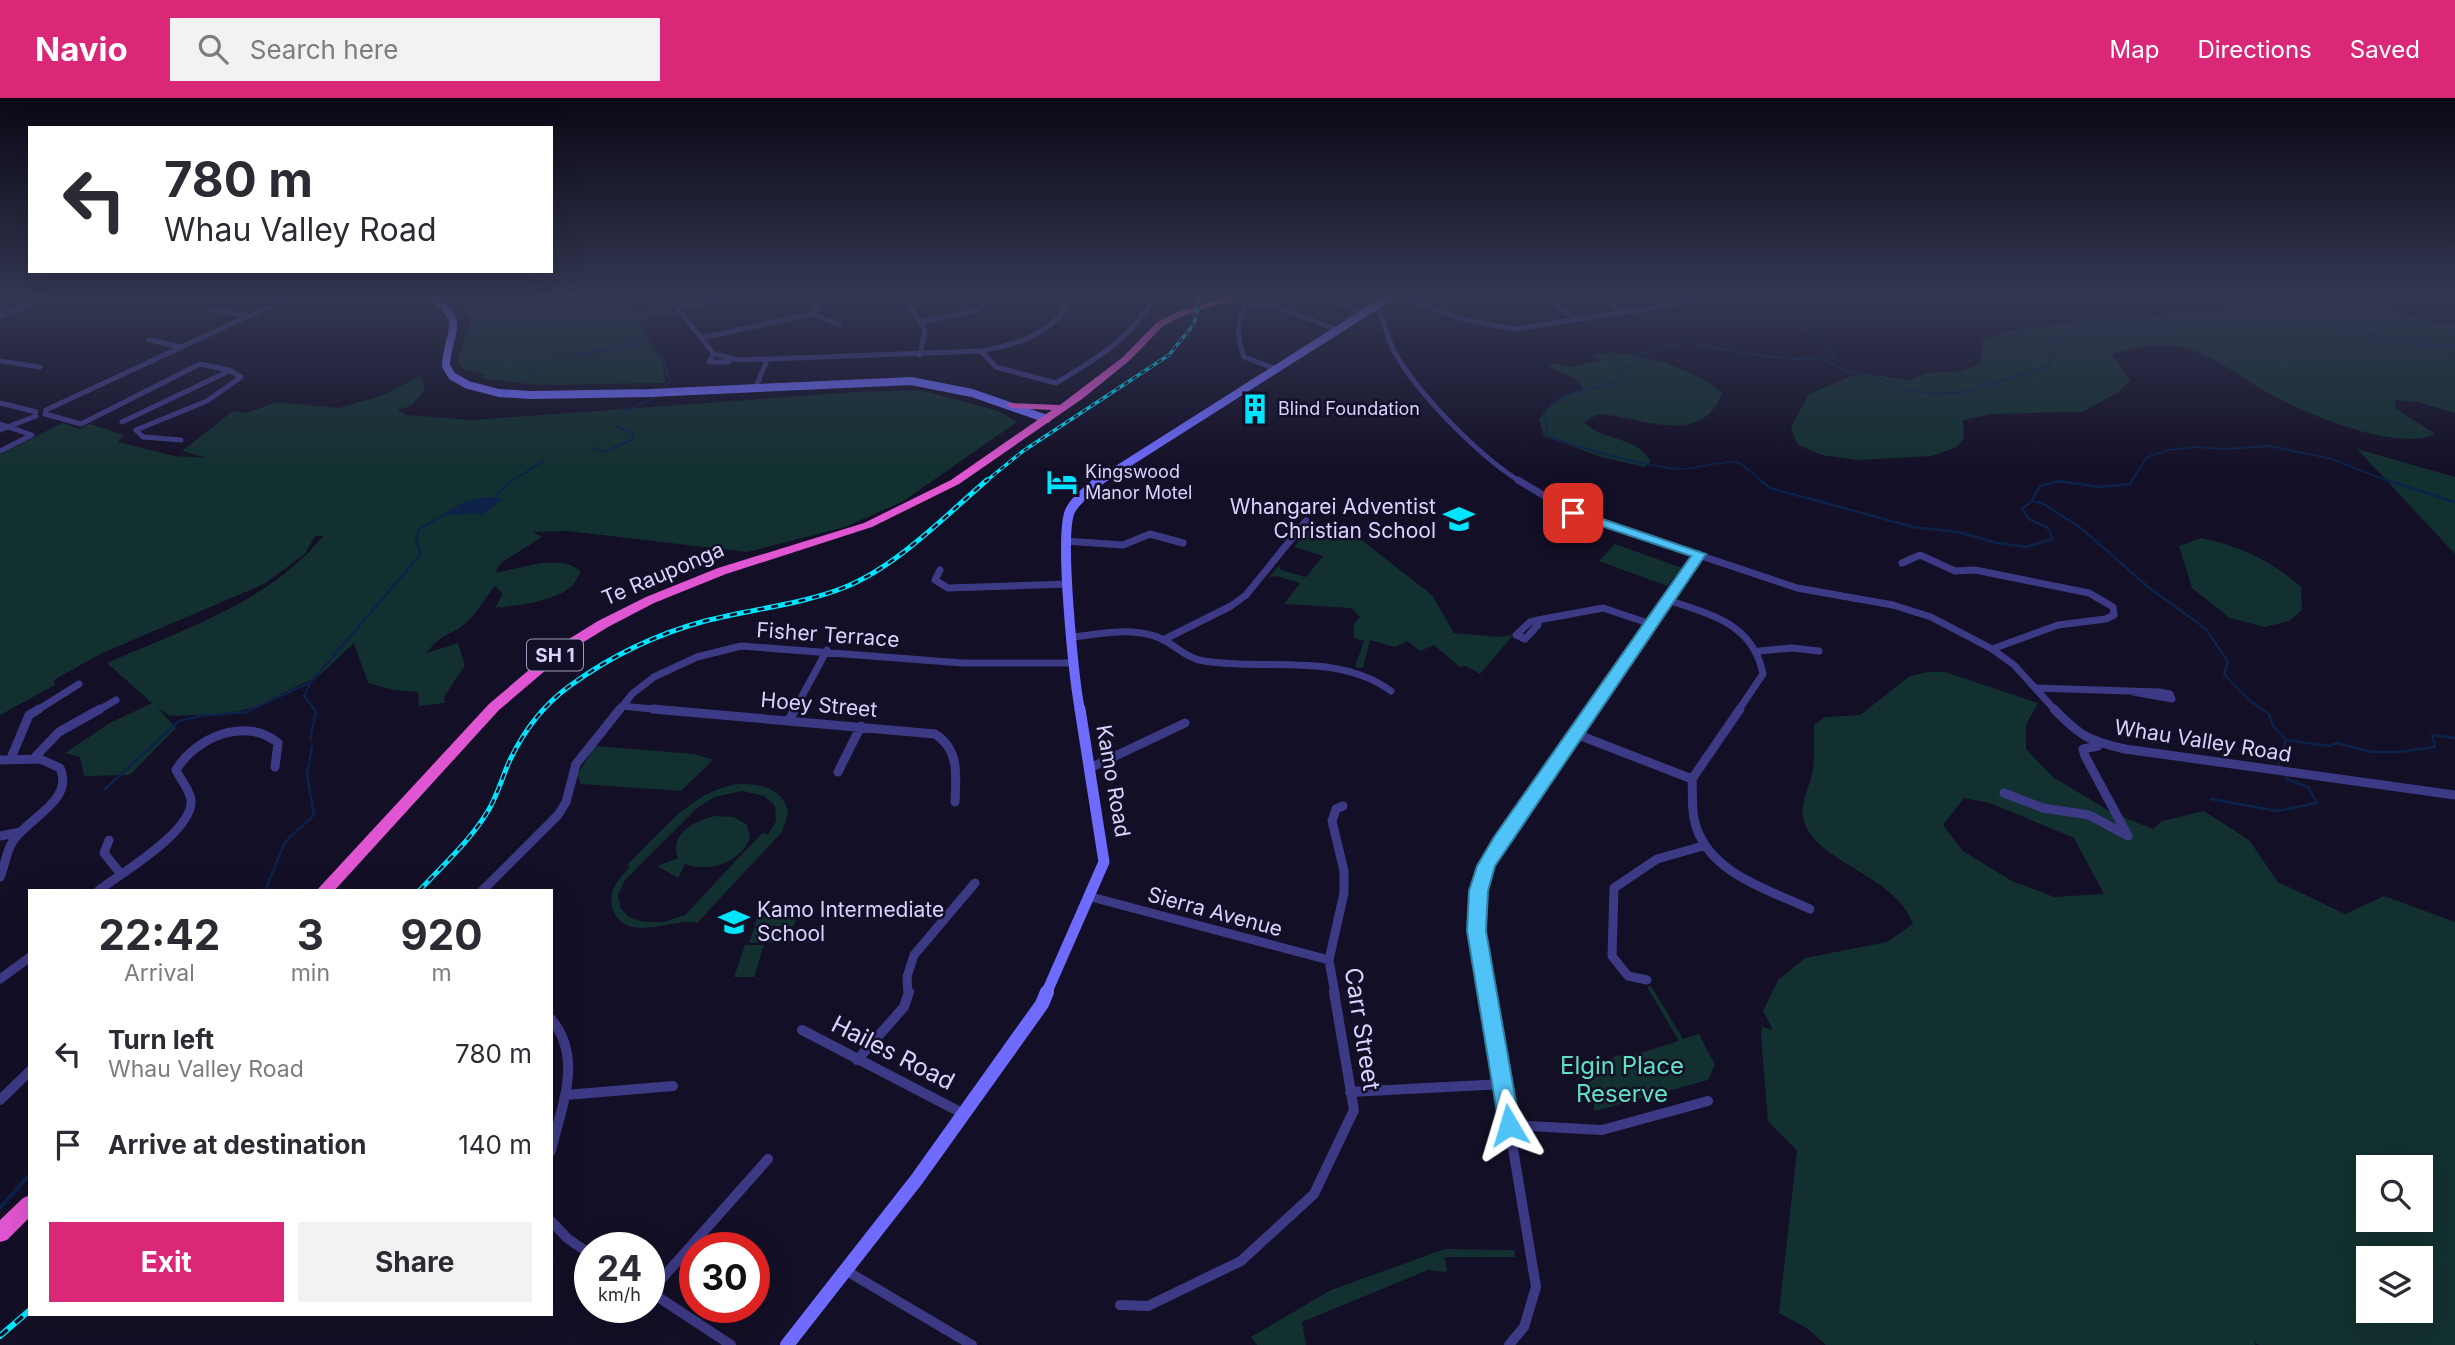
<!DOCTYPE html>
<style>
:root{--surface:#fff;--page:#f2f2f3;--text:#2b2b33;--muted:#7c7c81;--accent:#db2777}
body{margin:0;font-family:Inter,sans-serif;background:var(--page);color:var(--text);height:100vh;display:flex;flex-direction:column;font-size:26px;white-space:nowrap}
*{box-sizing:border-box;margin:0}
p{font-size:23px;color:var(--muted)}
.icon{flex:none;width:38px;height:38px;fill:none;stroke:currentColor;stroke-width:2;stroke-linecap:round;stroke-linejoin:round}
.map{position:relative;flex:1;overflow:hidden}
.panel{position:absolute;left:28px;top:791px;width:525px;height:427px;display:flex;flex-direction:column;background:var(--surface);border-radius:0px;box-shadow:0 7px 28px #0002}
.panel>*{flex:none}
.hud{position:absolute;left:28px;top:28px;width:525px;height:147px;border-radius:0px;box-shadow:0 7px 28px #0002;background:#fff;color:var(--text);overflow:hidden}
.tools{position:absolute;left:2356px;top:1057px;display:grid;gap:14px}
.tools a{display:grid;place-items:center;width:77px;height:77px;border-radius:0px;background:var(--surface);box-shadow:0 7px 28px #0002;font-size:35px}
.speed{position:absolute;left:574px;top:1134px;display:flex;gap:14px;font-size:35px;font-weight:700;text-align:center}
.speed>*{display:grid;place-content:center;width:91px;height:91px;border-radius:50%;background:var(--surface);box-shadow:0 7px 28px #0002;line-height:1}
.speed small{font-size:18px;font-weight:400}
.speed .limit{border:10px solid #d22;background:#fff;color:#111}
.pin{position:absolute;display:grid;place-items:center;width:60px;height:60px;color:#fff;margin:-30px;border-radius:14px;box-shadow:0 4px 10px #0006}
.me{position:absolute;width:77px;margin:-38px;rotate:353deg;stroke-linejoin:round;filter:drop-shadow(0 0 5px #0008)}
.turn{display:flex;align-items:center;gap:24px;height:147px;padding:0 21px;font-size:32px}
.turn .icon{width:91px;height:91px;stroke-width:2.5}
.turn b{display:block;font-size:49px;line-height:60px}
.eta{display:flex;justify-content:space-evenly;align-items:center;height:119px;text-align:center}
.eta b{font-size:42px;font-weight:700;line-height:49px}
.action{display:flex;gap:14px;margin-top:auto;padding:14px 21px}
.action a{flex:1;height:80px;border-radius:0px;background:var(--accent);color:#fff;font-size:28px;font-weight:700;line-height:80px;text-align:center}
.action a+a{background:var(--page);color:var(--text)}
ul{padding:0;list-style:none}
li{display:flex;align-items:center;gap:21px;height:91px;padding:0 21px}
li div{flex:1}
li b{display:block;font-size:26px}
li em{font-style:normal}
header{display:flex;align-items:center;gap:42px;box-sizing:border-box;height:98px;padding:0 35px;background:var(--accent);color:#fff}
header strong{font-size:33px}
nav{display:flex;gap:38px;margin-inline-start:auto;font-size:24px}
.search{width:490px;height:63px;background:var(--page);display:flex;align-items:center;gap:18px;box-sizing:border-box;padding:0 24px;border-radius:0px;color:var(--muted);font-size:26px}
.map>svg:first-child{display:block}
</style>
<header>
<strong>Navio</strong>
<div class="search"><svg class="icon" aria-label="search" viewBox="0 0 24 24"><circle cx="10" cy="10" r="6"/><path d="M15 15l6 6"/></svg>Search here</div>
<nav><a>Map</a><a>Directions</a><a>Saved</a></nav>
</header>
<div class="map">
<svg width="2455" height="1247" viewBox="0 0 2455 1247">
<rect width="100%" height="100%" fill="#130f26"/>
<!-- green -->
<path fill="#12302f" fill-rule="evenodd" d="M453,200H617L629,216L667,208L673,215L635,224L663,265L664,280L667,283L664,285L537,287L480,280L486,277L465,272L457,263L471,223Z
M2331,205L2370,207L2435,225L2455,226V315L2418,304L2395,302L2396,311L2435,336C2396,354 2308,317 2272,297C2243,281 2213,256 2181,249C2156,244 2136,249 2112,256L2130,282L2118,294L2083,314L1992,316L1963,322L1964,340L1957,349L1932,358L1857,362L1821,357L1797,346L1791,329L1809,296L1851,278L1864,276L1910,282L1927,275L1961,273L1980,266L1983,242L2007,233L2094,221Z
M1611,254C1650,259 1691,269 1722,295C1702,351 1638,318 1599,316L1584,324C1603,344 1636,337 1651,364L1645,369L1601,359L1544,338L1539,322C1550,302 1563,298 1583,290L1574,280L1547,268L1554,265L1571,269L1601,262L1592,257Z
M421,277L425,291L411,308L397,312L406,317L472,322L856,294L920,292L998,313L1017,324L902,404L845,429L747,454L567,433L533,434L542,439L501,465L495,475C520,471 561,454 581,474C578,478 575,485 572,488C556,503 517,508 495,510L503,496L495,488C486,499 478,514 467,524C453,537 439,536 427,555L458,545L465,567L444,599L445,605L419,608L418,594L393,592L368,585L354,545L320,577L255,609L228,616L170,618L157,609L176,630L130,677L84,678L80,659L65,655L110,625L152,605L107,565C182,532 270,504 323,438H315L305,456L264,486L100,556L54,582L55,587L0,617V356L63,325L79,331L90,326L124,337L118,344L174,358L208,360L182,353L233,313L246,315L277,304L339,310L384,297Z
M2357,351L2455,379V456Z
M1313,426L1338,435L1345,429L1432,497L1454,535L1499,539L1513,537L1480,576L1466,568L1460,569L1434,547L1420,553L1407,543L1395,549L1370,542L1363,570L1355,569L1364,543L1354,540V526L1360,519L1351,510L1284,506L1300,485L1276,478L1269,479L1279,467L1281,472L1306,479L1323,458L1294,449Z
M2201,440C2240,448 2272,463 2301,489L2302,512L2289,523L2265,529L2230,520L2192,490L2179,448Z
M1615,446L1682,470L1667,488L1599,463Z
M1928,574H1945L2038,605L2026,627V651L2053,679L2109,713L2153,731L2162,723L2204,713L2249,742L2278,784L2345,816L2384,798L2455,824V1247H2259L2255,1244V1247H1826L1808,1231L1779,1215L1797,1053L1768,1023L1761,938L1762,929L1773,932L1763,913L1778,882L1805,860L1887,844L1913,826C1896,776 1811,764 1803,719C1800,704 1811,686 1813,671C1815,657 1814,642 1814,627L1825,619L1860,617L1910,578ZM1964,700L1990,705L2074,740L2104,796L2054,799L2012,783L1963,753L1943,727ZM2368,1069H2420V1122H2368ZM2368,1160H2420V1213H2368Z
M595,648L695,656L713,662L681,693L581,686L577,677Z
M737,686C759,685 785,690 788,715L782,734L697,825C676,818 622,849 612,808C608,792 620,779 630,769L627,767C660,735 690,694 737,686ZM742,693L764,698L775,708L776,723L768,737L762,735L685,817L664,824H644L629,819L621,811L618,797L625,782L698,709L715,699Z
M715,718L734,719L747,727L750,740C740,765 709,775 685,766L678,780L657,768L678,760C669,736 695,722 715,718Z
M798,813L794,828H754L759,814Z
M794,829L789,844L749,845L754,830Z
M745,847H764L754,879H734Z
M1651,888L1683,941L1699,936L1715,967L1708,982L1595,1013L1587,975L1599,961L1605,964L1618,957L1627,959L1679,943L1647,889Z
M1445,1151L1514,1152L1515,1159H1445L1447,1174L1428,1172L1302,1224L1306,1247H1257L1251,1239L1331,1192Z"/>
<!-- water -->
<path fill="#0c2248" d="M488,399L503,401L482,417L472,415L441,418L465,403Z"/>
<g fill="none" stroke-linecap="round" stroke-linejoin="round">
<!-- stream-far2 -->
<path stroke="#0c2248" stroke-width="2" d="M621,200L633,219
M1748,200L1771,204L1809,232L1834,257C1805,269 1720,251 1688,244L1633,258L1635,261L1612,285L1570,296L1551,307L1543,317L1547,327L1546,338C1585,351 1637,367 1678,371C1692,372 1729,361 1737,364C1746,368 1755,378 1763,384
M634,221L663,261L670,284L665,288
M1824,262L1848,274L1875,277L1900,291L1934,296L1964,294L2050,268L2054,256L2052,246L2075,231L2120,236L2165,230L2177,225L2294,228L2313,222L2400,243L2432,248L2455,247
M522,285L551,261L630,248L648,240
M621,316C632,309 648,305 655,298
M594,350L603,354L632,342L634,336L616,328
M510,384L545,362
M2054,384H2067
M2131,384L2147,359L2169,352L2195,349L2224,351L2270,348L2332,361L2390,384"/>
<!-- stream-far1 -->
<path stroke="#0c2248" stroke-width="2.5" d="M1760,382L1770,390L1913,429L1958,434L1997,445L2026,449L2053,441L2048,430L2029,421L2022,411L2032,403L2040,388L2059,383L2100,389L2130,386L2132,382
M2386,382L2455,404
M497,396L512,382
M2032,403L2042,405L2081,430L2147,488L2206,531L2228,564L2224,576L2249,602L2269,616L2273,628L2286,642L2329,648L2337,645L2371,654H2399L2435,649L2432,637L2455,640
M310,642L316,613L304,598L311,584L421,456L416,442L419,431L442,418
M2281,671L2278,666L2286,642
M105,691L179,623L200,618L246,614L311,584
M2211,701L2277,713L2317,705L2308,689L2287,681L2285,677
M265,793L285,744L314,717L307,677L312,648"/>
<!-- stream -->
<path stroke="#0c2248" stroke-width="3.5" d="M0,1110L30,1076"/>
<!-- minor-far3 -->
<path stroke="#3d3a85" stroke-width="5" d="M669,200L714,256L739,262L981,253C1013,247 1045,239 1065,211
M904,200L925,232L920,257
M1333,200L1362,216
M1404,200L1465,222L1514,231L1653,210L1695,200
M1547,200L1575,221
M1599,200L1624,214
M677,210L721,200
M1371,210L1380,214C1385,227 1388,243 1395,255C1419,297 1480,359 1521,384
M212,211L247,218
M812,216L840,227
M920,224L975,213L988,203
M701,240L812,216L819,208L812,200
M149,242L182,249
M981,253L996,269L1056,285C1094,262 1132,241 1153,200
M714,256L709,264H729
M0,263L40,269
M1276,271L1244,259C1237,240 1235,224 1247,207H1272L1338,232
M756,289L767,262
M0,305L36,314
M46,312L287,200
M45,316L81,326L200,266L229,272L241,279L207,303L136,332L143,339L181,342
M122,324L229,273
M0,326L32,337L0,353
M0,332L36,318"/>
<!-- minor-far2 -->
<path stroke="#3d3a85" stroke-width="7" d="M1518,382L1573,415L1797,490L1893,507L1931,519L1992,551L2014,567L2056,613
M1065,443L1123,447L1150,436L1183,445
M1902,465L1920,457L1955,473L1975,472L2089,495L2113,509L2114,517L2106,521L2058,527L1992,551
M940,472L935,482L948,490L1067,486
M1668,502C1711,517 1753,525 1763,576L1738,613
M1538,522V527L1525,541L1516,537L1530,524Z
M1538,522L1603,510L1651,526
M1072,539C1102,536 1133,528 1162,541C1176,548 1188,561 1204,563C1266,573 1338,554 1391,593
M1163,542L1231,508L1246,497L1306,423
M1759,553L1792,550L1819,553
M2037,590L2159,594L2170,596L2172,601L2133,594
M622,608L672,613
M36,613L79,586
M97,613L116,602
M619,613L632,596L654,579L697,559L741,548L962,565H1074
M794,613L827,552
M1591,613L1699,456"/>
<!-- minor-far1 -->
<path stroke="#3d3a85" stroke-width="9" d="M653,611L935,636C960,652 956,677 955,704
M2054,611C2080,638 2089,643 2125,651L2455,697
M789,622L795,611
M1576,636L1692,681
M35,659L59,634L100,611
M11,660L29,617L39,611
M0,662L40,661L60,670C75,702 27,721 13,743C6,754 5,767 0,779
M1090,670L1185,625
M838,674L861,628
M1692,681L1740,611
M1692,681C1693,695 1691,711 1695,725C1708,775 1769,792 1810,811
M2004,695L2043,710L2089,717L2128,738L2085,658L2083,651L2098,648
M0,738L21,734
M109,742L104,755L120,775
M98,793C120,776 194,733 191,702C190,692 180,681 176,672C196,639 246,618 278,645L275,669
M482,793L558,717L566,704L576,666L620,611
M1091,799L1329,862
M0,881L30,859
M1647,882L1628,878L1612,858L1614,790L1657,761L1703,748
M908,896L907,879L914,857L975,785
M1335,896L1329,862L1344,795V773L1332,723L1336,711L1343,708
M1487,896L1477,833L1480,798L1485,776L1500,744L1592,611"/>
<!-- minor -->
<path stroke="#3d3a85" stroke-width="10" d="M1487,894L1536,1189L1524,1229L1509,1247
M551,921C584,960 561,1009 551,1053
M802,932L964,1016
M857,962L904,909L909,894
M1350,994L1504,986
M566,997L673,988
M0,1002L30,973
M1509,1027L1602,1032L1708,1003
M551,1123L567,1140L590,1156
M845,1172L972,1247
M649,1193L731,1247
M650,1194L768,1061
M1120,1207L1148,1208L1241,1163L1314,1096L1354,1012L1334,894"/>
<!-- tertiary -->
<path stroke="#3d3a85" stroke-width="7" d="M0,218L40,200"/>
<!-- secondary-far3 -->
<path stroke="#6f6bff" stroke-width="8" d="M433,200C468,225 447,234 446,268L452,278L468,287L499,295L531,297L650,295L911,283L972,295L1047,321
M1098,384L1388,200"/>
<!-- secondary-far2 -->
<path stroke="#6f6bff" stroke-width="10" d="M1080,613C1074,580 1059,438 1070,413C1076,401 1090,391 1100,382"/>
<!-- secondary-far1 -->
<path stroke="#6f6bff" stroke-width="11" d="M1046,896L1104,764L1080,611"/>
<!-- secondary -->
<path stroke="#6f6bff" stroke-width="14" d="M787,1247L917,1081L1042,906L1047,894"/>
<!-- trunk -->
<path fill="#e055d1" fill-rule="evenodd" d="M1225,200H1237L1183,218L1163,228L1129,263L1082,301L959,386L872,429L726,476L654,505L608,529L566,555L499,612L334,793H316L489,606L556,549L598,523L646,499L718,470L864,425L951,382L1052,312L1012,310L1007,307L1008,305L1060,307L1123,259L1157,224L1177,214Z
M30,1097V1119L7,1142L0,1144V1122L23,1100Z"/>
<!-- rail-far2 casing -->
<g stroke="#00e5ff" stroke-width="3.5">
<path id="rail-far2" d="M985,384L1023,353L1169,257L1194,226L1200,200"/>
</g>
<!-- rail-far1 casing -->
<g stroke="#00e5ff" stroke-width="5">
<path id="rail-far1" d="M419,793C443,767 470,743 488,713C497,698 502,680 509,664C523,634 544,606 571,587C611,558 657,536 705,523C751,511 799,507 843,490C896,469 944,419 987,382"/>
</g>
<!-- rail casing -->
<g stroke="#00e5ff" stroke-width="6">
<path id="rail" d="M0,1238L30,1212"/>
</g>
<!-- rail-far2 -->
<use href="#rail-far2" stroke="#130f26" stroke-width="2" stroke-dasharray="5" stroke-linecap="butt"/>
<!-- rail-far1 -->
<use href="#rail-far1" stroke="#130f26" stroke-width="2.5" stroke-dasharray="7" stroke-linecap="butt"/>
<!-- rail -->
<use href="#rail" stroke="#130f26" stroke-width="3.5" stroke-dasharray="10" stroke-linecap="butt"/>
</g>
<!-- sky -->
<linearGradient id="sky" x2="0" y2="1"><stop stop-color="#0a0815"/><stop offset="0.53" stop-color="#333752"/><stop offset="1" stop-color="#333752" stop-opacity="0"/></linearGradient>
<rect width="2455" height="374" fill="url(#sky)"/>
<!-- route -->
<path fill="#4fc3f7" stroke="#337fa1" stroke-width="2" d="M1573,411L1706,456L1495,768L1488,793L1486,833L1520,1027L1517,1034L1509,1037L1502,1034L1499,1027L1467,833L1469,793L1477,768L1494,739L1691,458L1568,417L1567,415Z"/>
<!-- icons -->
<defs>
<g id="building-bare" transform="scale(2.415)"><path d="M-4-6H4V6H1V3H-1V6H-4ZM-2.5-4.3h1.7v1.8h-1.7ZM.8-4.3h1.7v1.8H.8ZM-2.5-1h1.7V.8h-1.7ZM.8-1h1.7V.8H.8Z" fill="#00e5ff" stroke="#130f26" stroke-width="2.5" paint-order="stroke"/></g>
<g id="hotel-bare" transform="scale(2.415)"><path d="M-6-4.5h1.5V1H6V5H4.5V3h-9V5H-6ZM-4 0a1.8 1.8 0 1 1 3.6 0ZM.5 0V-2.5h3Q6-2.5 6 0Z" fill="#00e5ff" stroke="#130f26" stroke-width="2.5" paint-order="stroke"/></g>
<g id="school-bare" transform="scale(2.415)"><path d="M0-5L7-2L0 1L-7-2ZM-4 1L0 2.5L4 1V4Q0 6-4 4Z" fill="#00e5ff" stroke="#130f26" stroke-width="2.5" paint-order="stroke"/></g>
</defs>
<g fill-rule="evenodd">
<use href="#building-bare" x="1255" y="311"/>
<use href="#hotel-bare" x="1062" y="384"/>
<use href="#school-bare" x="1459" y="421"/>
<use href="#school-bare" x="734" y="824"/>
</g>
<g text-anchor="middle" stroke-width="5" stroke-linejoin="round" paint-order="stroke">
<!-- far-poi labels -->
<g font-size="18" fill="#d9d4ff" stroke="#130f26" text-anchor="start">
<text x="1278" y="317">Blind Foundation</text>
<text x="1085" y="380">Kingswood<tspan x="1085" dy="21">Manor Motel</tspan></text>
</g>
<!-- shield labels -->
<rect fill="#130f26" stroke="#9e99be" stroke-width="2" x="527" y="541.5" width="56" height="31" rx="5"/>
<g font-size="19" font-weight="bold" fill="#d9d4ff">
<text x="555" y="564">SH 1</text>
</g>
<!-- poi labels -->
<g font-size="21" fill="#d9d4ff" stroke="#130f26" text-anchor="end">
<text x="1436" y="416">Whangarei Adventist<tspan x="1436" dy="24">Christian School</tspan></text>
<text x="757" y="819" text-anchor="start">Kamo Intermediate<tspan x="757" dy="24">School</tspan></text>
</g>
<!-- street labels -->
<g font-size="21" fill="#d9d4ff" stroke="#130f26">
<text transform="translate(663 476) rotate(-23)" y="7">Te Rauponga</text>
<text transform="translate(828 537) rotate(4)" y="7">Fisher Terrace</text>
<text transform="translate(819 607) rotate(5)" y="7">Hoey Street</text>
<text transform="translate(2203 643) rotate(9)" y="7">Whau Valley Road</text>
<text transform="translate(1113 683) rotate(80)" y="7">Kamo Road</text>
<text transform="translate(1215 814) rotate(15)" y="7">Sierra Avenue</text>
</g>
<!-- near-street labels -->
<g font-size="24" fill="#d9d4ff" stroke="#130f26">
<text transform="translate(1362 931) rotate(81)" y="8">Carr Street</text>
<text transform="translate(893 955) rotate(27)" y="8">Hailes Road</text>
</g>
<!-- near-park labels -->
<g font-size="24" fill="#5fe0c0" stroke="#130f26">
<text x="1622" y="976">Elgin Place<tspan x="1622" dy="28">Reserve</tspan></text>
</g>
</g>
</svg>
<div class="tools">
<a><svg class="icon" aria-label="search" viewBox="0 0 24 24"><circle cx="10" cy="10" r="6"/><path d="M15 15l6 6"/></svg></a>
<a><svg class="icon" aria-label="layers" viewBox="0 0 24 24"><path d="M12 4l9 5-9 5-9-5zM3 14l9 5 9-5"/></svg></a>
</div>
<div class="speed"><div>24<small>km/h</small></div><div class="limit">30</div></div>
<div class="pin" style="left:1573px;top:415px;background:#d93025"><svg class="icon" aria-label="arrive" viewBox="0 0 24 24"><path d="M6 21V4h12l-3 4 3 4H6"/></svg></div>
<svg class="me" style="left:1509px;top:1027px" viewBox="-20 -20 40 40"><path d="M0-17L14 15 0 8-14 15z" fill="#4fc3f7" stroke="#fff" stroke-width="4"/></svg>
<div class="hud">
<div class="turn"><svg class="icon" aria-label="left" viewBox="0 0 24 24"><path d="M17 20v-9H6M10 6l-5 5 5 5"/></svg><div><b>780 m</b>Whau Valley Road</div></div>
</div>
<section class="panel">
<div class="eta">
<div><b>22:42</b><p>Arrival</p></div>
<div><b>3</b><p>min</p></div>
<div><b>920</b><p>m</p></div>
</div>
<ul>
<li><svg class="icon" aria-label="left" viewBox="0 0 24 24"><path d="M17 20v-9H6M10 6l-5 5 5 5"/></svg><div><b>Turn left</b><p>Whau Valley Road</p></div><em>780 m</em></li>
<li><svg class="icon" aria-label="arrive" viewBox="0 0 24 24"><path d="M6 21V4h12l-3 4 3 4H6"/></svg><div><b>Arrive at destination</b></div><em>140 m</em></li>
</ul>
<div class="action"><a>Exit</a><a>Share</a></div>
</section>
</div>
